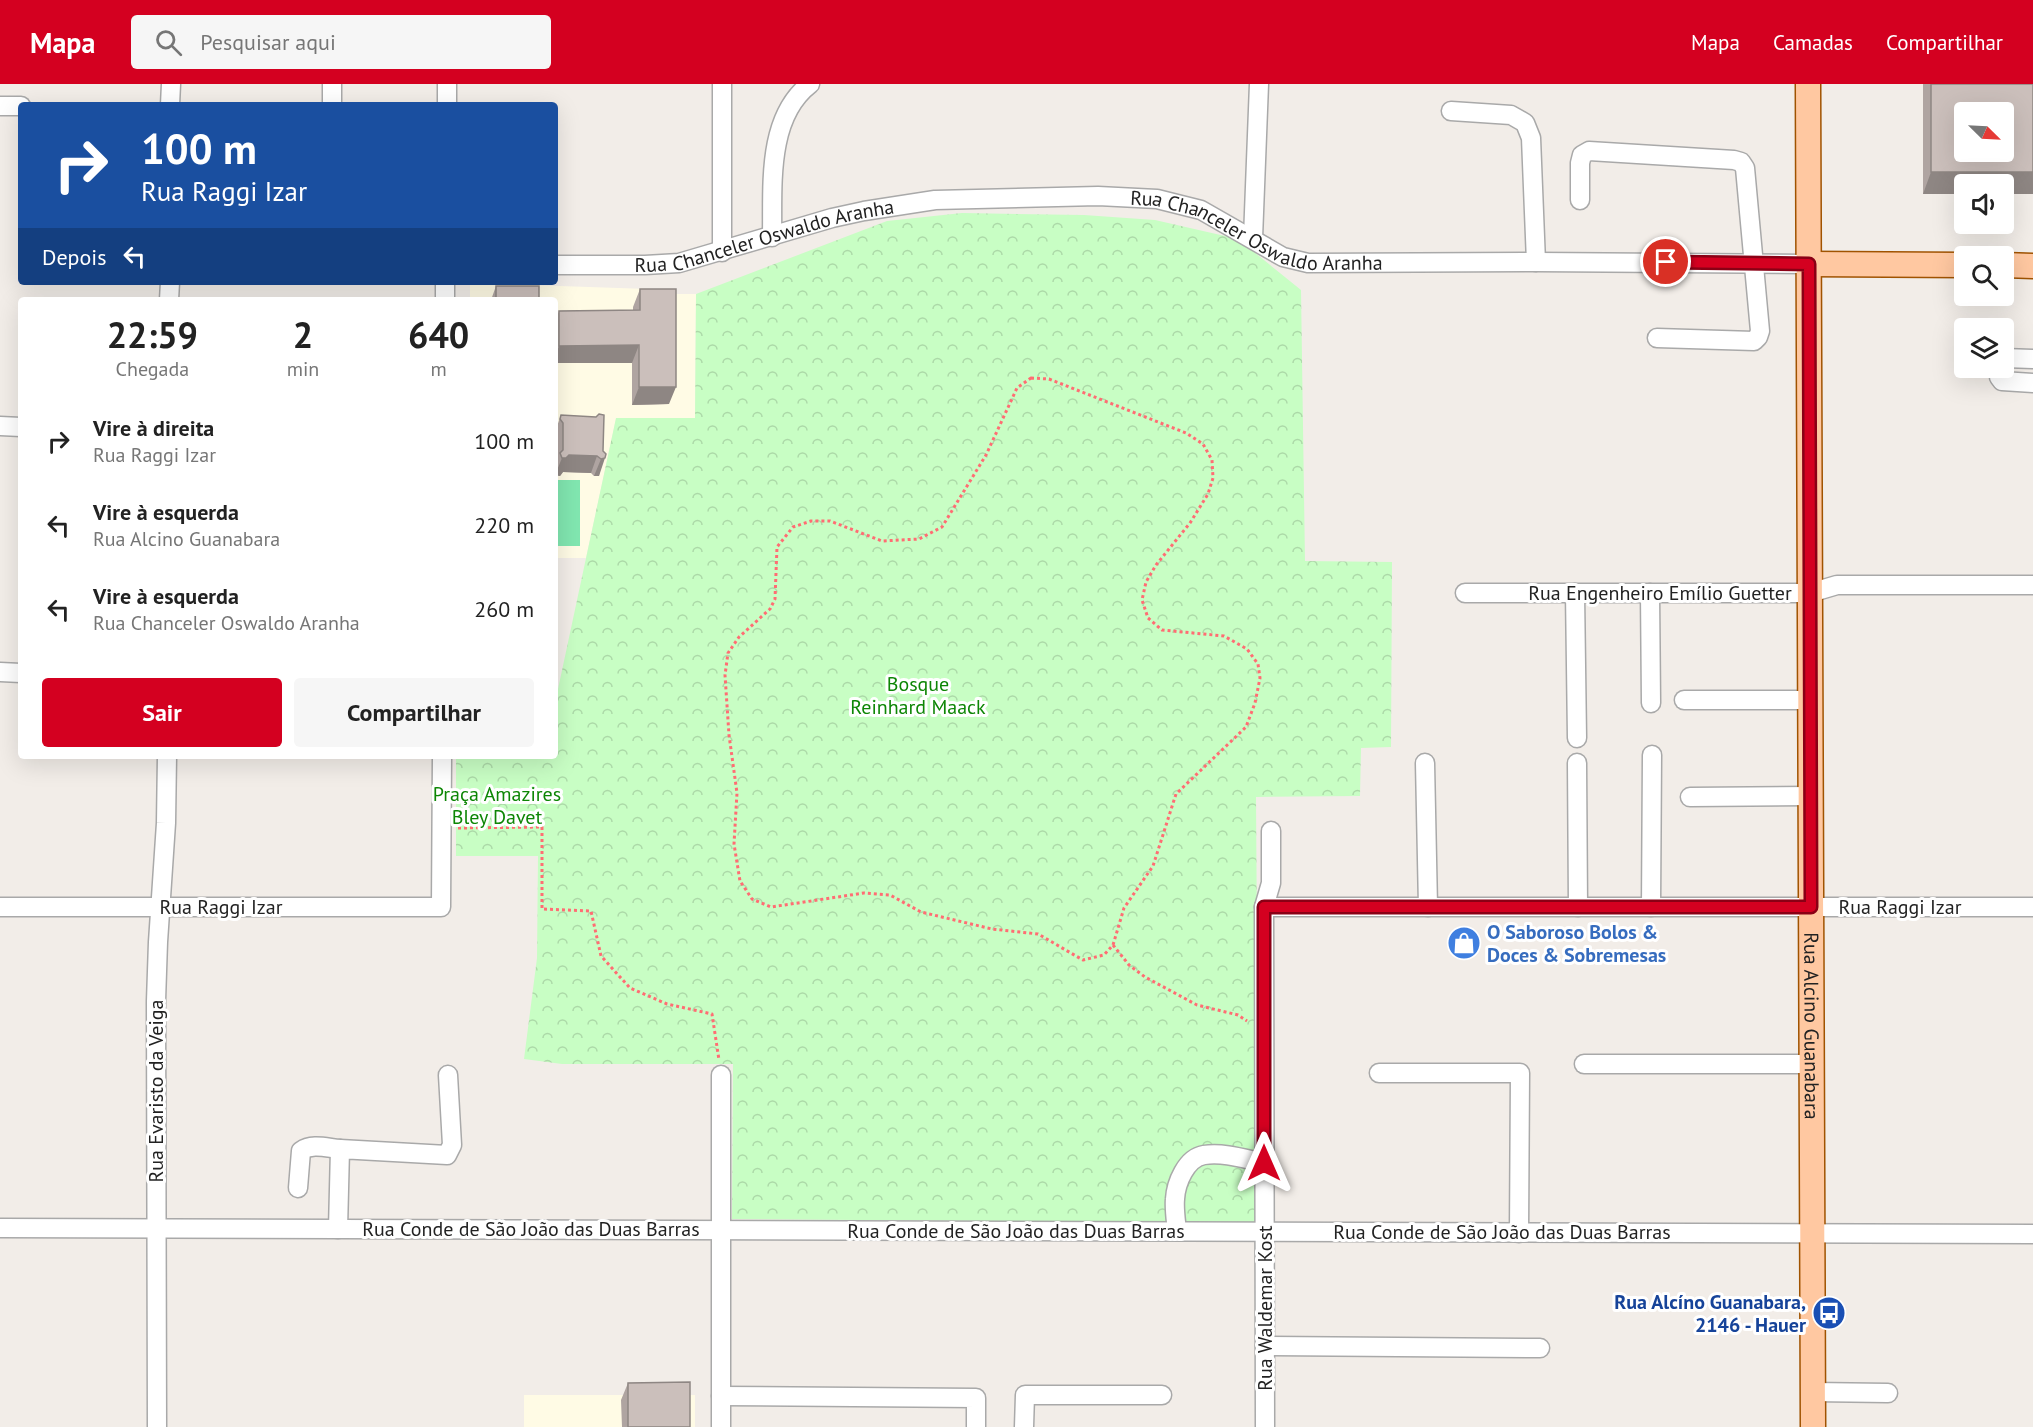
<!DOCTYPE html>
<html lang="pt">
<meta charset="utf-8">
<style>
:root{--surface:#fff;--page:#f6f6f6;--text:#222;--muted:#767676;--accent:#d40020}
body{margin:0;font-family:"PT Sans",sans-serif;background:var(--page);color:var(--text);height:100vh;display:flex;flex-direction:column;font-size:22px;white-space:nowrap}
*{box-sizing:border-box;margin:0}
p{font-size:20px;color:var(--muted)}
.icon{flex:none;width:33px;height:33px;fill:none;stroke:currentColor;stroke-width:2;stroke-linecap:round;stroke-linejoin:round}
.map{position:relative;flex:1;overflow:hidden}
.panel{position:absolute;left:18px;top:213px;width:540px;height:462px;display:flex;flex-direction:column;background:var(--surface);border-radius:6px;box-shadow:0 6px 24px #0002}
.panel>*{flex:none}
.top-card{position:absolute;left:18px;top:18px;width:540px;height:183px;border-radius:6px;box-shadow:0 6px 24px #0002;background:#1a4fa0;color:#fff;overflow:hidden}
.needle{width:39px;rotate:114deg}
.tools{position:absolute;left:1954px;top:18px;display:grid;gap:12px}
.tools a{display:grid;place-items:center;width:60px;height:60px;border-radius:6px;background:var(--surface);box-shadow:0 6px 24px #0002;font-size:30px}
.pin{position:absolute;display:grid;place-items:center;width:51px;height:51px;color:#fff;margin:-26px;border:3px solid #fff;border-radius:50%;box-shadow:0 2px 6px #0007}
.me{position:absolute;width:66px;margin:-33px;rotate:0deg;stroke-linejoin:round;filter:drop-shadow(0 0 4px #0008)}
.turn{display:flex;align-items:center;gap:21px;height:126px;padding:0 24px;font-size:27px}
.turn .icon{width:78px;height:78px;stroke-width:2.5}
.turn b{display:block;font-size:42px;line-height:51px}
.then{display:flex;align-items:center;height:57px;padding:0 24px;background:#0003;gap:12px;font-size:22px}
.eta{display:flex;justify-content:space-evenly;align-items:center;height:102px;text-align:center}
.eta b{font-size:36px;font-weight:800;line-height:42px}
.primary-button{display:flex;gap:12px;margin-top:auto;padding:12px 24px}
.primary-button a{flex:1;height:69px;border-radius:6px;background:var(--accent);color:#fff;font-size:24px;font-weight:800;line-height:69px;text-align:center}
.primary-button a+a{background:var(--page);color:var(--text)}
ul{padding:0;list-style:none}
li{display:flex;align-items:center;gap:18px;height:84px;padding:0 24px}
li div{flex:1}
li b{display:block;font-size:22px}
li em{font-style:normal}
header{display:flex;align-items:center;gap:36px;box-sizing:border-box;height:84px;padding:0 30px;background:var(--accent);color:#fff}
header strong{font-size:28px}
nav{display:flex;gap:33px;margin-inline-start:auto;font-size:21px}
.search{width:420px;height:54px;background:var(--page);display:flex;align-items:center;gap:15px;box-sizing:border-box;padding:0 21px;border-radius:6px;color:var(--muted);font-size:22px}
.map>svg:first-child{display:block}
</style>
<header>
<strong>Mapa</strong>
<div class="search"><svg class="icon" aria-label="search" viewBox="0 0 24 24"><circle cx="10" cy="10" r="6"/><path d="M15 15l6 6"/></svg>Pesquisar aqui</div>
<nav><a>Mapa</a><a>Camadas</a><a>Compartilhar</a></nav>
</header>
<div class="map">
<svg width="2033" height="1343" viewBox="0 0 2033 1343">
<defs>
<pattern id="park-crowns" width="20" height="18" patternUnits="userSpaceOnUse" patternTransform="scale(1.5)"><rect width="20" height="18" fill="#c8fec4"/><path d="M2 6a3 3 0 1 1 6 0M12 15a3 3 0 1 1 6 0" fill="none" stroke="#acd9a8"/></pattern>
</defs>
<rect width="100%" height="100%" fill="#f2ede8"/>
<!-- education -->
<path fill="#fffbe5" d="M470,199L648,205L656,210H696L695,334L616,335L586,474H555V216H470Z
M524,1311H695V1343H524Z"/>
<!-- park -->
<path fill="url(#park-crowns)" d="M962,129L1084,131L1155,136L1238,155L1301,206L1305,477L1392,478L1391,663L1361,664L1360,712L1256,713L1259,1139L732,1135L733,980H562L524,975L537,874L538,772H456V672H555V606L558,605L616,334H695L696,210L887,137Z"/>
<!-- pitch -->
<path fill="#81e6b0" d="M555,396H580V462H555Z"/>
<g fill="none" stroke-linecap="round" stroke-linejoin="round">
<!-- minor casing -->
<g stroke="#a9a9a9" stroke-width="21">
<g id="minor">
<path d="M332,0V21"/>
<path d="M170,21L171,0"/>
<path d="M447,21V0"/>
<path d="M0,22H21"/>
<path d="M1451,27L1511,31L1525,39L1531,54L1536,178"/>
<path d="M1580,116V79L1582,71L1589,67L1734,76L1741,78L1745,84L1760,247L1758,253L1754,257L1657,254"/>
<path d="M772,153C773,103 766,34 810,0"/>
<path d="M1253,154L1259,0"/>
<path d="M722,168V0"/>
<path id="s1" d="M555,181H645L679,179L832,134L864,127L935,116L1098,112L1157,115L1201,126L1283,173L1308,179L1536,178L1809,180"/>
<path d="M169,216L170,198"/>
<path d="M445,216V198"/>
<path d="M2004,274L2033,275"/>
<path d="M1999,284V293L2002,297L2033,299"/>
<path d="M0,342L21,343"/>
<path d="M1465,509H1810L1837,501H2033"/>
<path d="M1575,509L1577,654"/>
<path d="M1650,509L1651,619"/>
<path d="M0,588L21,589"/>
<path d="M1684,616H1811"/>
<path d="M1425,679L1428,823"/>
<path d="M1577,679L1578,823"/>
<path d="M1690,713L1811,712"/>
<path d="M0,823H441L442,672"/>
<path d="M1264,823H2033"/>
<path d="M1651,823L1652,671"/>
<path d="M1584,980H1812"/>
<path d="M1379,989H1520L1519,1149"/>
<path d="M298,1104L301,1067C312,1059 327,1064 340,1065"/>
<path d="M0,1144L2033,1150"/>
<path d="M338,1145L340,1065L447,1071L452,1061L448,991"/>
<path d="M1177,1147C1176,1137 1174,1125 1175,1115C1176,1099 1186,1074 1204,1071C1224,1068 1245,1075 1264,1079"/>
<path d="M1265,1262L1540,1264"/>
<path d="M1813,1308L1888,1309"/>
<path d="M721,1312L976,1314V1343"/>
<path d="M157,1343L156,917L158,858L166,739L167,672"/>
<path d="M721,1343V991"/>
<path d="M1024,1343L1025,1311H1162"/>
<path d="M1265,1343L1264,823L1271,799V747"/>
</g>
</g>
<!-- major casing -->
<g stroke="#a05300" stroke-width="27">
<g id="major">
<path id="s2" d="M1808,0L1813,1343"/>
<path d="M1809,180L1965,181"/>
<path d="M2004,181L2033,182"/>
</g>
</g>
<!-- path -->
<path stroke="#ff6d73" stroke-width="3" stroke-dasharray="3 3" stroke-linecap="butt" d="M1031,294L1049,295L1186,349L1203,360L1212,376L1213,394L1208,410L1190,439L1156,481L1146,498L1142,516L1148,534L1162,546L1224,552L1247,565L1258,580L1260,594L1255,619L1246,643L1176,710L1153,782L1124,824L1113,861L1104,871L1083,876L1038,850L992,845L921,828L890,811L864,809L771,823L752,815L740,797L734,760L737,709L729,651L725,591L728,569L739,553L770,525L775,515L777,463L793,443L811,437H830L882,457L919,455L942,443L986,371L1017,304Z
M458,744L542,743V825L591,827L601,872L630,904L667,920L712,930L719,976
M1113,861L1129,881L1145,893L1197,921L1238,931L1247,937"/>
<!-- minor -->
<use href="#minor" stroke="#fff" stroke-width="18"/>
<!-- major -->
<use href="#major" stroke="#ffc8a1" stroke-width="24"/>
</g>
<!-- wall -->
<path fill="#afa4a1" d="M1923,0H2033V110H1923Z
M496,202L539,216H491Z
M640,205L669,320L632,321V279H555V238L559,227L633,226V223Z
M561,331L603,367L599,392H594L591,389L563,388L560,392L555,391V383L557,378V356L555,354V348Z
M628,1299L690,1343H622L621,1316Z"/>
<!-- shaded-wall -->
<path fill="#8e8683" d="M1931,88H2033V110H2004V100H1965V110H1923Z
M639,261L632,279H555V273L559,262Z
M639,303H676L669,320L632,321Z
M569,371L597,372L591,389L563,388L560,392L555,391L562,374Z
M605,374L599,392H594L601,375Z"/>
<!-- building -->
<path fill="#cbbfbb" stroke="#8e8683" stroke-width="1.5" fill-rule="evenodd" d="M1931,0H2033V88H1931ZM1965,28H2004V68H1965Z
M496,202H539V216H496Z
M640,205H676V303H639V261L559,262V227L640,226Z
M599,330L604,331L603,367L606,370L605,374L601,375L597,372L569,371L566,374H562L560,369L563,366V339L560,335L561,331L596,333Z
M690,1298V1343H628V1299Z"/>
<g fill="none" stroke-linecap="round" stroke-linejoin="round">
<!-- route casing -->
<g stroke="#8a0015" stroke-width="15">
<path id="route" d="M1264,1079V823H1811L1809,180L1666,178"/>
</g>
<!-- route -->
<use href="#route" stroke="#d40020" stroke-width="10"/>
</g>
<!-- icons -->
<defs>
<g id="shop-disc" transform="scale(1.725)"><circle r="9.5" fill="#3f7fe0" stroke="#fff"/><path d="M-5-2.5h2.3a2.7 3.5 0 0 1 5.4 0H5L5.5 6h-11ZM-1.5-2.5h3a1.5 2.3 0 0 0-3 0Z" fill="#fff"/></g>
<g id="bus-disc" transform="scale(1.725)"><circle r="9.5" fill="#1a4fb4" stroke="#fff"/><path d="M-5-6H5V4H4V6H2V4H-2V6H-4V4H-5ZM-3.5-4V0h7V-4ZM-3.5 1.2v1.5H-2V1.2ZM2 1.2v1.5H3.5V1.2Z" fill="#fff"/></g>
</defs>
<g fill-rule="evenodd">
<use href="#shop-disc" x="1464" y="859"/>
<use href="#bus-disc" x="1829" y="1229"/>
</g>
<g text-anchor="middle" stroke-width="6" stroke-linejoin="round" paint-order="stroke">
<!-- street labels -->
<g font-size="20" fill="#222" stroke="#fff">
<text dy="7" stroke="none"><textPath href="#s1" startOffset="717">Rua Chanceler Oswaldo Aranha</textPath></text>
<text dy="7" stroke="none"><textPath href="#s1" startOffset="213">Rua Chanceler Oswaldo Aranha</textPath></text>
<text x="1660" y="516">Rua Engenheiro Emílio Guetter</text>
<text x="221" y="830">Rua Raggi Izar</text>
<text x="1900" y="830">Rua Raggi Izar</text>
<text dy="7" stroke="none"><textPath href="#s2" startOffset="942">Rua Alcino Guanabara</textPath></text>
<text transform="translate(156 1007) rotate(-90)" y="7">Rua Evaristo da Veiga</text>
<text x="531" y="1152">Rua Conde de São João das Duas Barras</text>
<text x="1016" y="1154">Rua Conde de São João das Duas Barras</text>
<text x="1502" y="1155">Rua Conde de São João das Duas Barras</text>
<text transform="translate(1265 1224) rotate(-90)" y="7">Rua Waldemar Kost</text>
</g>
<!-- park labels -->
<g font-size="20" fill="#0d8605" stroke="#fff">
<text x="918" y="607">Bosque<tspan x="918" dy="23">Reinhard Maack</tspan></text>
<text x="497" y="717">Praça Amazires<tspan x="497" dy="23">Bley Davet</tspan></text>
</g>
<!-- shop labels -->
<g font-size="20" font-weight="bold" fill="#366cbe" stroke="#fff" text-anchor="start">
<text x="1487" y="855">O Saboroso Bolos &amp;<tspan x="1487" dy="23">Doces &amp; Sobremesas</tspan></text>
</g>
<!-- transit labels -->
<g font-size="20" font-weight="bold" fill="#164399" stroke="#fff" text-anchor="end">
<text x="1806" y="1225">Rua Alcíno Guanabara,<tspan x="1806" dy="23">2146 - Hauer</tspan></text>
</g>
</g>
</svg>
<div class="tools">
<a><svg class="needle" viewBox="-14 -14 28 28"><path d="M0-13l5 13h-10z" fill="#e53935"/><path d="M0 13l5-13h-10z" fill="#767676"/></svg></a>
<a><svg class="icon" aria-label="sound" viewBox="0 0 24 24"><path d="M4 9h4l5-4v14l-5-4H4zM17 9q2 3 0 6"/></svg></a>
<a><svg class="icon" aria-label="search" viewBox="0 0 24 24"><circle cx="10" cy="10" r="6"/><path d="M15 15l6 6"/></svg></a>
<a><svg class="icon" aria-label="layers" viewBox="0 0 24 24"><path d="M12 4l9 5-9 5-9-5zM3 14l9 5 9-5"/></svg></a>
</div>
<div class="pin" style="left:1666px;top:178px;background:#d93025"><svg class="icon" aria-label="arrive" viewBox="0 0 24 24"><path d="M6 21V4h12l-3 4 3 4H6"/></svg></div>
<svg class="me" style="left:1264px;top:1079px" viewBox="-20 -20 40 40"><path d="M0-17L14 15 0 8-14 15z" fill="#d40020" stroke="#fff" stroke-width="4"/></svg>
<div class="top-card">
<div class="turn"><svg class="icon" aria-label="right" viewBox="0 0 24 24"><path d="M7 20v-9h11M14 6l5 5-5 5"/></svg><div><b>100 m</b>Rua Raggi Izar</div></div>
<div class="then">Depois<svg class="icon" aria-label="left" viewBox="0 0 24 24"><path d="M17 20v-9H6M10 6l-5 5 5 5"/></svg></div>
</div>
<section class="panel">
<div class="eta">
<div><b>22:59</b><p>Chegada</p></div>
<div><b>2</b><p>min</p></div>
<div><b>640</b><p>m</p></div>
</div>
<ul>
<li><svg class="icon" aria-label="right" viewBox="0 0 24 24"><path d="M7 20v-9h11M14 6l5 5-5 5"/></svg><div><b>Vire à direita</b><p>Rua Raggi Izar</p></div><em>100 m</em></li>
<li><svg class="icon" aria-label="left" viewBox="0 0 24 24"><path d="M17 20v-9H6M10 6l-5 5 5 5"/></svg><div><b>Vire à esquerda</b><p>Rua Alcino Guanabara</p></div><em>220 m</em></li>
<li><svg class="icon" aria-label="left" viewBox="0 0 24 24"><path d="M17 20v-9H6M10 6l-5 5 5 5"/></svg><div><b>Vire à esquerda</b><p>Rua Chanceler Oswaldo Aranha</p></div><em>260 m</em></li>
</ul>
<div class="primary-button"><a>Sair</a><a>Compartilhar</a></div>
</section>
</div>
